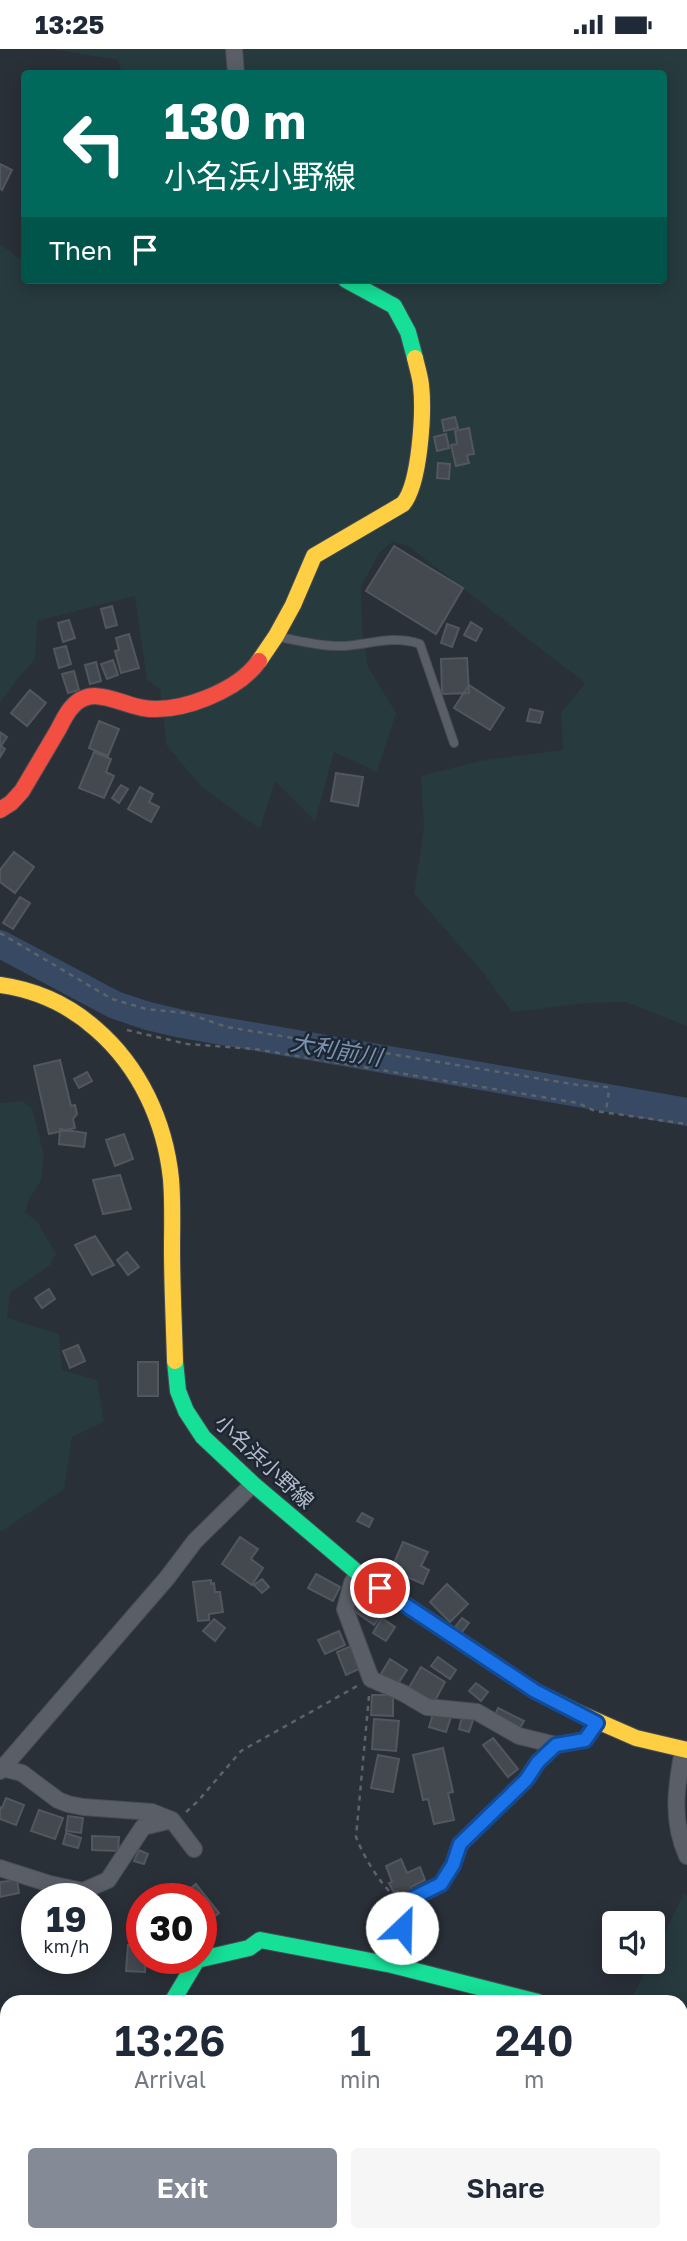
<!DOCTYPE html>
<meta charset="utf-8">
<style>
:root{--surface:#fff;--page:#f6f6f7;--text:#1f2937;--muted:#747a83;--accent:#848b96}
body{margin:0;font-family:"Golos Text","Noto Sans JP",sans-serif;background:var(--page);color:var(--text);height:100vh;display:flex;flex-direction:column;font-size:26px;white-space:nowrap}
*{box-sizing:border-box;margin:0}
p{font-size:23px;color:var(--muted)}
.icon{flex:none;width:38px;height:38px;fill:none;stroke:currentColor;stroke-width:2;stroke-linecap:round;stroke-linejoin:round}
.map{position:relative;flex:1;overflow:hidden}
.side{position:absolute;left:0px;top:1946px;width:688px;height:247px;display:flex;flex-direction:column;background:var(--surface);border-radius:21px 21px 0 0;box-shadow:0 4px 18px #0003}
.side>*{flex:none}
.banner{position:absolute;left:21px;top:21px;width:646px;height:214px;border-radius:7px;box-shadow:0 4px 18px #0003;background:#00695c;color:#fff;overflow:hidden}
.buttons{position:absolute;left:602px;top:1862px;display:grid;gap:14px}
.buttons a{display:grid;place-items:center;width:63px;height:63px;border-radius:7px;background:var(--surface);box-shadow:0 4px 18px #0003;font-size:35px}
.speed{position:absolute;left:21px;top:1834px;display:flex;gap:14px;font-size:35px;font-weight:700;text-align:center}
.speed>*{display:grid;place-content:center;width:91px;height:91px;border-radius:50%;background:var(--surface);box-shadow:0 4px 18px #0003;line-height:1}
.speed small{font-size:18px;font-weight:400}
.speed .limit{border:10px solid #d22;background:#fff;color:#111}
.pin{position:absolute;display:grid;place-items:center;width:60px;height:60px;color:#fff;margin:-30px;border:4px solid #fff;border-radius:50%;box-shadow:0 2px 7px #0007}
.me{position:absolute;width:77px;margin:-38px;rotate:24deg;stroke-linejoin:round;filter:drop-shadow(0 0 5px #0008)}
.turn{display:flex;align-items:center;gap:24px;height:147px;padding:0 28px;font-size:32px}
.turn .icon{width:91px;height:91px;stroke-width:2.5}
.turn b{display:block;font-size:49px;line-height:60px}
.then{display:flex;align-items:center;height:66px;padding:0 28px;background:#0003;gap:14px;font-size:26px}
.eta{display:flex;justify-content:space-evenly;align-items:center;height:119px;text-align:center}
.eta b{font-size:42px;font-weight:600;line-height:49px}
.action{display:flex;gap:14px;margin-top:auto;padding:14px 28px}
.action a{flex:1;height:80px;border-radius:7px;background:var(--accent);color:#fff;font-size:28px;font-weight:600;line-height:80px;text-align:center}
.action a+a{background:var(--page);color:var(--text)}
.status{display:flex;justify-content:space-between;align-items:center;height:49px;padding:0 35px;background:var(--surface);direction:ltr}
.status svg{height:19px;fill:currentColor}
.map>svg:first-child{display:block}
</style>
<div class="status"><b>13:25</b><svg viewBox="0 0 49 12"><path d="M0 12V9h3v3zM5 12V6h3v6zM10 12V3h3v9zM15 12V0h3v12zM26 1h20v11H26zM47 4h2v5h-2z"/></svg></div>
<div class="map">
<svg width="687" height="2192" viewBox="0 0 687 2192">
<rect width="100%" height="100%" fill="#2a3038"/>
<!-- green -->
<path fill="#273a3e" d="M51,0H687V977L626,953L586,954L512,963L484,925L414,844L424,779L421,727L480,712L563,701L561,664L585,634L407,496L392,493L379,504L361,538L362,581L368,618L396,664L377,723L334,703L315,772L275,732L260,780L203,739L167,697L160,640L147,631L135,547L37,572L35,610L17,630L0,654V195L24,213V231H663V24H122L118,11Z
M23,1052L32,1060L44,1106L41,1131L29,1151L25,1163L38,1174L56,1205L50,1216L10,1244L7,1269L59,1285L62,1321L97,1331L104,1373L72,1388L64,1440L0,1483V1054Z
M684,1844L687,1847V2192L681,2183V1953H630L650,1913H653V1908Z
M7,2090V2186H69L66,2192H0V2093Z"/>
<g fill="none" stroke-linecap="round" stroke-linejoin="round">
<!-- river -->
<path stroke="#384963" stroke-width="28" d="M0,895L115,956L148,967L182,975L687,1063
M681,1997L687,1975
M671,2186L675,2192"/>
</g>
<!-- building -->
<path fill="#444950" stroke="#52575f" stroke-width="2" d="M0,115L12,121L2,141L0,139Z
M455,368L458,379L444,382L442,371Z
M469,379L474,405L467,406L469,414L456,417L451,396L457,395L455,382Z
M446,385L449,399L437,402L434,388Z
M438,414L450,415L449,430L437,429Z
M394,497L463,539L436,585L366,542Z
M112,557L117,576L106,579L101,560Z
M69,571L75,589L63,593L58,574Z
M471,573L482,580L476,592L464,586Z
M447,575L459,579L452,598L441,594Z
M129,585L139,619L121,624L115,602L119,601L116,589Z
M66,597L71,615L59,619L54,600Z
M467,609L469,644L442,645L441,610Z
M113,611L118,626L107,630L101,615Z
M96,613L101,632L90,635L85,616Z
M74,622L79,641L68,644L62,625Z
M469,636L504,659L490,681L454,659Z
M30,641L46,654L27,677L11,664Z
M530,660L543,663L540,674L527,672Z
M99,672L119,680L108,707L89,699Z
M0,683L7,688L1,697L5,700L0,708Z
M94,703L111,710L106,723L114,727L104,749L79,739Z
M336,724L363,728L358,757L331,752Z
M121,736L128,740L119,754L112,749Z
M140,738L153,745L149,753L159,758L151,773L128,760Z
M14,803L34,818L15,844L0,833V821Z
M20,848L30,854L13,880L3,874Z
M60,1011L71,1057L75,1056L77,1065L73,1070L75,1079L49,1085L34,1017Z
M87,1023L92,1032L79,1039L74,1030Z
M60,1080L86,1084L84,1098L59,1095Z
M124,1085L133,1110L115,1117L106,1091Z
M120,1126L131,1160L103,1165L93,1131Z
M95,1187L114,1216L92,1226L75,1196Z
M127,1203L139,1218L128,1226L117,1211Z
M49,1240L55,1250L42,1259L35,1249Z
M78,1296L85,1312L70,1319L63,1302Z
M138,1313H158V1347H138Z
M362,1464L373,1470L369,1478L357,1472Z
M240,1488L258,1500L251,1510L263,1519L252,1536L222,1515Z
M403,1493L428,1503L421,1517L429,1521L423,1535L405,1527L401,1536L387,1530Z
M316,1525L340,1538L333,1552L308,1539Z
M262,1530L269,1538L262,1544L254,1536Z
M211,1531V1535L214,1534L215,1543H220L223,1563L209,1565V1571L198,1572L193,1533Z
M447,1535L468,1555L450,1573L430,1553Z
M356,1550L381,1567L374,1576L350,1559Z
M382,1569L395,1578L386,1592L373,1584Z
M462,1569L469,1574L462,1583L455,1578Z
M214,1570L225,1579L215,1592L203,1582Z
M339,1582L345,1596L325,1605L318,1591Z
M351,1597L361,1619L346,1626L337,1603Z
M438,1608L456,1621L450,1630L431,1617Z
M390,1610L407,1621L397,1636L381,1625Z
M421,1618L445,1633L432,1657L407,1642Z
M476,1634L488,1643L481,1652L469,1642Z
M372,1646H393V1667L371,1666Z
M498,1659L524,1672L520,1679L495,1666Z
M434,1662L451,1668L446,1683L429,1678Z
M462,1668L473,1671L469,1683L459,1680Z
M374,1670L399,1672L396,1702L372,1700Z
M493,1689L518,1720L508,1728L483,1696Z
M443,1699L453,1743L448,1744L454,1771L434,1775L428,1750L423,1751L413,1706Z
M378,1706L399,1710L393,1743L371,1739Z
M6,1749L24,1756L16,1776L0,1770V1758L2,1759Z
M39,1761L63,1769L55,1790L31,1782Z
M68,1767L83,1769L81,1784L66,1782Z
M66,1784L81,1789L78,1799L63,1795Z
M92,1787L119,1788L118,1802L92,1801Z
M139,1801L148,1805L144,1815L134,1812Z
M401,1810L407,1824L420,1818L425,1831L411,1838L413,1843L401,1849L398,1842L394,1844L389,1834L392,1833L386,1817Z
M17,1831L19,1844L0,1848V1833Z
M196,1835L219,1864L201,1878V1850H177Z
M132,1891H141L142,1909H146L145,1923L126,1922L128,1896H132Z"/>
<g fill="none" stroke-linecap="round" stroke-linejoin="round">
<!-- lane casing -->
<g stroke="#484c53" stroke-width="10">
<path id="lane" d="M279,588C301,592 322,598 344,597C373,595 392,586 420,595L454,694"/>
</g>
<!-- street casing -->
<g stroke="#484c53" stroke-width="18">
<path id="street" d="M234,0L236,24
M358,1524L352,1534L345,1560L371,1630L403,1644L427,1658L477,1663L519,1687L556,1696
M683,1701C676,1739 671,1771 687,1807
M2,1719L22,1724L58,1751L68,1755L83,1758L152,1763L172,1771L194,1800
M0,1722L167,1529L195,1492L253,1435
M0,1819L50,1835L83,1842L108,1831L143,1778L172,1771
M392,1916L407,1860L415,1848L441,1835L453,1816L460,1795L526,1731L538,1713L556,1696L585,1691L597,1674
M634,2186L635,2192"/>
</g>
<!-- fast casing -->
<g stroke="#484c53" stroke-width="18">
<path id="fast" d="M346,231L394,257L408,283L415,309
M175,1312L178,1342L186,1362L203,1388L253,1435L358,1524L535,1642L579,1664
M172,1953L197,1911L249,1899L260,1891L392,1916L538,1953"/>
</g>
<!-- slow casing -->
<g stroke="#484c53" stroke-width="18">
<path id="slow" d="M259,612L276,587L293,556L314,507L403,455C420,435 424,363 421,336C420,327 417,318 415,309
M0,936C36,941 69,956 96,980C140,1018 165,1073 171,1130C173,1153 172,1177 172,1200C172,1237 174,1275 175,1312
M579,1664L636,1689L687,1701"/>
</g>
<!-- jam casing -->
<g stroke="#484c53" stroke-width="18">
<path id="jam" d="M0,761L11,754L22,742C34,722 46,701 58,681C62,674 66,664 72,658C92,635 119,655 143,659C179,665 238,642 259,612"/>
</g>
<!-- path -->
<path stroke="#5d636a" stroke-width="2.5" stroke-dasharray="5 5" stroke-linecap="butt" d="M0,884L112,950L146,960L186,964L227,978L578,1036L607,1038L609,1041L606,1063
M127,981L187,995L255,1000L578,1054L595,1062L687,1075
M369,1647L356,1788C364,1808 378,1832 395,1848
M186,1763L198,1752L241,1702L359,1636
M449,2192L451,2186"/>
<!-- lane -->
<use href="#lane" stroke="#5a5e66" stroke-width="8"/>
<!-- street -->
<use href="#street" stroke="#5a5e66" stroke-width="16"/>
<!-- fast -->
<use href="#fast" stroke="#16e098" stroke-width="16"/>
<!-- slow -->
<use href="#slow" stroke="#ffcf43" stroke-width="16"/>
<!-- jam -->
<use href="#jam" stroke="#f24e42" stroke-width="16"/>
</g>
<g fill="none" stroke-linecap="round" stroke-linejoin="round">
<!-- route casing -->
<g stroke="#114b97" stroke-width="18">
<path id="route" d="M380,1539L535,1642L597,1674L585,1691L556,1696L538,1713L526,1731L460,1795L453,1816L441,1835L415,1848L407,1860L402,1879"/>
</g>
<!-- route -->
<use href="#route" stroke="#1a73e8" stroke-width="12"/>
</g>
<g text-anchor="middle" stroke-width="5" stroke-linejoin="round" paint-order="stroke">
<!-- street labels -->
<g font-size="21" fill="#b4bcc9" stroke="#1d2633">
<text transform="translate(264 1413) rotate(43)" y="7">小名浜小野線</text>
</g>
<!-- water labels -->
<g font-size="23" font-style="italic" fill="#7c92b1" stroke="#1d2633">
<text transform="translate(336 1001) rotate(10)" y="8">大利前川</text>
</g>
</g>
</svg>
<div class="buttons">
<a><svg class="icon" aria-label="sound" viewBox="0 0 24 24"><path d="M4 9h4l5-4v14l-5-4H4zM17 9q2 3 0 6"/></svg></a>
</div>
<div class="speed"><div>19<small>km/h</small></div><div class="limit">30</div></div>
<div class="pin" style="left:380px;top:1539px;background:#d93025"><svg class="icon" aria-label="arrive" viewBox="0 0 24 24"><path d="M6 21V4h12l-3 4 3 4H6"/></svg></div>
<svg class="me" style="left:402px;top:1879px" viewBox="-20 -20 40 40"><circle r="19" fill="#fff"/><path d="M0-13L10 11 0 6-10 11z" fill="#1a73e8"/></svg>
<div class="banner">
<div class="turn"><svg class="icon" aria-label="left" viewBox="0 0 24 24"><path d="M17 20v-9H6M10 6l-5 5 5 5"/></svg><div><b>130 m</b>小名浜小野線</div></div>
<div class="then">Then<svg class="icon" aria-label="arrive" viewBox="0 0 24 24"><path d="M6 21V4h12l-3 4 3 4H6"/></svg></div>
</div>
<section class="side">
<div class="eta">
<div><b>13:26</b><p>Arrival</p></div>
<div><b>1</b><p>min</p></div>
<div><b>240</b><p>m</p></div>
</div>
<div class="action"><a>Exit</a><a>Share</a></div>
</section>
</div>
